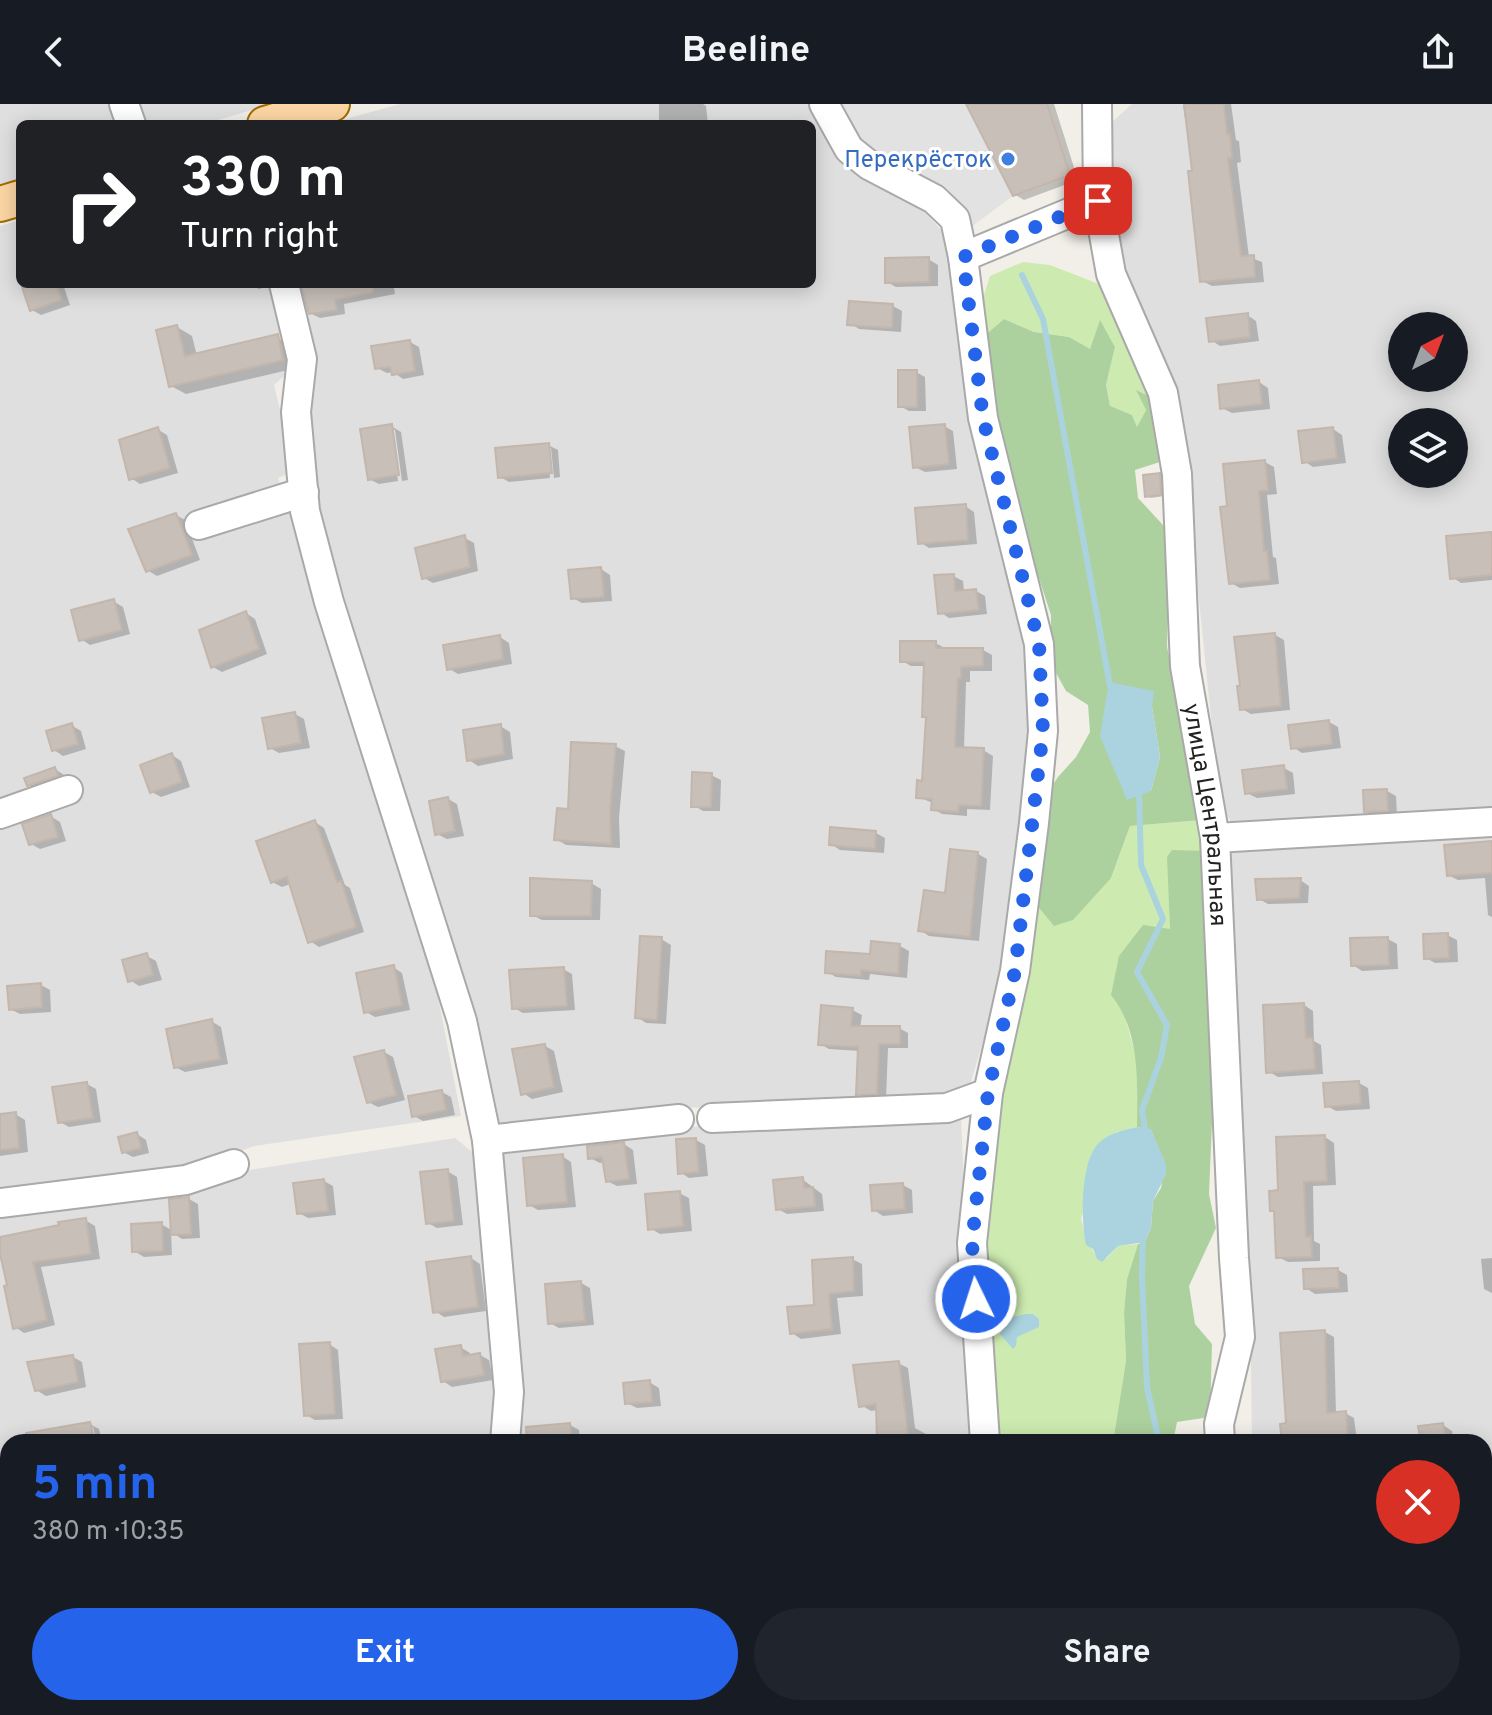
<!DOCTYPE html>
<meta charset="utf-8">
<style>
:root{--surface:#171b24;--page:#20242c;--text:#f1f3f6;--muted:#9ea1a6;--accent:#2563eb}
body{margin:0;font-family:Overpass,sans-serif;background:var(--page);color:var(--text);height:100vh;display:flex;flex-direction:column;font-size:30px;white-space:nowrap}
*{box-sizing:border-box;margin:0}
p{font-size:26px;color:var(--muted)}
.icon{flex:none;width:44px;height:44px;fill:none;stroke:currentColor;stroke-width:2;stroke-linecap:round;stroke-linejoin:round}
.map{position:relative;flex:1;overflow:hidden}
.details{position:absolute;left:0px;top:1330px;width:1492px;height:282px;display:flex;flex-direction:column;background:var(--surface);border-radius:24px 24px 0 0;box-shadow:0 4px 20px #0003}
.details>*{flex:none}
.banner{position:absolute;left:16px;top:16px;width:800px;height:168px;border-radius:12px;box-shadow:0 4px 20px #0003;background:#202124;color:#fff;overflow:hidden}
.needle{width:52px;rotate:42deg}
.fabs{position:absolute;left:1388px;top:208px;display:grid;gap:16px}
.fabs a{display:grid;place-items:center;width:80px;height:80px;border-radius:50%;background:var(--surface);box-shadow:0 4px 20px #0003;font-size:40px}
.pin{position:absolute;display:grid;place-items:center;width:68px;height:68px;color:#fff;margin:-34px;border-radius:16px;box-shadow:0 4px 12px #0006}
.me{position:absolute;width:88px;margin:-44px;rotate:356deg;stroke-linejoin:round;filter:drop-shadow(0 0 6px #0008)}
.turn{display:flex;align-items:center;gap:28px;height:168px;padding:0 32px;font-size:36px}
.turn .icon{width:104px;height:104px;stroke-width:2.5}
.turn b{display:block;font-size:56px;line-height:68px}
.round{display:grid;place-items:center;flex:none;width:84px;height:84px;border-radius:42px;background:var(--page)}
.summary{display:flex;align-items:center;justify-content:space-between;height:136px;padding:0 32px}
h1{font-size:48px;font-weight:700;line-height:60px;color:var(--accent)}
.button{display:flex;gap:16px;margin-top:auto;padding:16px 32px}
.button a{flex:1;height:92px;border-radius:48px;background:var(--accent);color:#fff;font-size:32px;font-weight:700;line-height:92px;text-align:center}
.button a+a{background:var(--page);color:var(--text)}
header{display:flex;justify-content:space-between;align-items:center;height:104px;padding:0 32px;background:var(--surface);font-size:36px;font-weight:700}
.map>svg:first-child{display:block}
</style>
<header><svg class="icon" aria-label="back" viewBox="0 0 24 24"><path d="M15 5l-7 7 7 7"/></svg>Beeline<svg class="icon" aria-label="share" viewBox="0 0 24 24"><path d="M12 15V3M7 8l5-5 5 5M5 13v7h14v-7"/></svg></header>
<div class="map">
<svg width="1492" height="1611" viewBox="0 0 1492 1611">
<rect width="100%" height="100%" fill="#f2efe9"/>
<!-- residential -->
<path fill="#e0dfdf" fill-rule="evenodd" d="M0,0H114L121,20H20V77L0,83Z
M137,0H272L205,20H145Z
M400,0H811L907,89L945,130L970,299L1023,516L1028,619L1021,716L1007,856L970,981L937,999L671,1004L494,1026L474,924L329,448L304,327L290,180H812V20H328Z
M1132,0H1492V708L1235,723L1220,702L1193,437L1117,168L1110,20ZM1402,222H1454V274H1402ZM1402,318H1454V370H1402Z
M20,116V180H278L290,267L274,281L287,336L288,370L278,374L434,872L461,1012L254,1042L184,1068L0,1091V122Z
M1492,727V1611H1276L1275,1604H1484V1338H1252L1250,1196L1227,739Z
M961,1013L975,1338H520L499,1041L688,1023Z
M455,1034L476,1051L497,1221L493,1338H8V1405L0,1362V1106L218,1082L236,1070L249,1066Z
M0,1600H8V1604H528L531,1611H0Z
M552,1604H1029L1031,1611H554Z"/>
<!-- grass -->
<path fill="#cdebb0" d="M1023,158L1050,161L1099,180L1151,293L1138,287L1146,306L1137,324L1132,311L1110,303L1106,281L1115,243L1100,217L1090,246L1069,233L1034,228L1004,215L983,233L979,207L990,172Z
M1202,716L1210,747L1170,825L1123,906L1137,956V1023L1116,1028L1081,1114L1085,1132L1095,1151L1106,1155L1118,1142L1138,1140L1127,1175L1124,1208L1126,1257L1113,1338H994L984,1193L988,1040L1036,800L1111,774L1130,722Z
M1050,1604H1126L1131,1611H1051Z
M1177,1604H1246L1247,1611H1176Z"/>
<!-- forest -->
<path fill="#add19e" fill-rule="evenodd" d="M1004,215L1034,228L1069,233L1090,245L1100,216L1115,243L1106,281L1110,302L1132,311L1137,323L1146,306L1136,286L1151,293L1159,333L1160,358L1135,366L1138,394L1163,421L1168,434L1167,543L1200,689L1202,716L1130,722L1111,774L1073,816L1054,822L1036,800L1044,694L1058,673L1076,653L1090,628L1088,601L1066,587L1051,560V511L1015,401L990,289L983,233ZM1109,578L1152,603L1160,653L1151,687Z
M1172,746L1210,747L1212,1018L1209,1090L1216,1124L1189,1182L1195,1220L1212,1240L1210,1313L1177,1318L1173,1338H1113L1126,1257L1124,1208L1127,1175L1138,1140L1145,1138L1151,1124L1153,1097L1161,1084L1165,1060L1151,1026L1137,1023C1137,978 1141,928 1111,891L1119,852L1143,821L1170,825L1167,753Z"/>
<!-- parking -->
<path fill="#e2e2e2" d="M841,0H966L1013,92L971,123L936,88L876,61Z"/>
<!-- water -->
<path fill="#aad3df" d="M1109,578L1154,587L1152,603L1160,653L1151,687L1127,696L1100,632Z
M1137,1023L1151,1026L1166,1060V1070L1153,1097L1151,1124L1145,1138L1118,1142L1102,1158L1097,1155L1093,1145L1086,1141C1081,1118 1080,1061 1097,1041C1106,1030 1123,1026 1137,1023Z
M1026,1210H1033L1039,1215V1223L1017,1233L1016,1242L1013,1245L1000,1230L999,1221L1012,1213Z"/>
<!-- shadow -->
<path fill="#0003" d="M659,0H703L706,2L708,20H659Z
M969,0H1054L1078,76L1024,96L1014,90Z
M1183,0H1231L1236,36L1239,37L1241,58L1237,59L1249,153L1262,158L1264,178L1212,182L1202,177L1194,68L1188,17L1185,15Z
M928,155L938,161V182L896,183L887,178Z
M23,180H63L70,201L41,211L32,206Z
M249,180H277L259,185Z
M310,180H411V181L394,184L395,190L344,200L345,210L320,214L310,209Z
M893,202L902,207L901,228L859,225L850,219Z
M1247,211L1256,217L1259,237L1220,242L1211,236Z
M177,223L192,232L197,252L278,234L292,243L297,264L186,290L171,282Z
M410,238L419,243L424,271L403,275L393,268L387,269L377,264Z
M916,268L925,273L926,307H909L900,302Z
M1259,278L1268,284L1270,305L1232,309L1222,304Z
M391,322L401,328L408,376L402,377L395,326H390L398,377L379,380L369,375Z
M944,322L953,327L957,365L925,368L915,363Z
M157,325L167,331L178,369L140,380L131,374Z
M1333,325L1342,331L1346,359L1313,363L1304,357Z
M548,341L558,346L560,373L554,374L551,344H547L550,374L509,378L500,373Z
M1265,358L1274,363L1277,390L1267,391L1273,453L1276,454L1279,480L1240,484L1231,479L1230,404Z
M1159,371L1163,373L1164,392L1151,394L1147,392Z
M965,402L974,408L977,440L929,444L920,438Z
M176,411L185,416L200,456L157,472L147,466Z
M1492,430V476L1461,479L1452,473Z
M465,434L474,439L478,467L433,479L424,474Z
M601,465L610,471L612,497L582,499L573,494Z
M953,472L963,477L964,488L976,487L985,492L987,510L949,514L940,508Z
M113,497L123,503L130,530L90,541L81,535Z
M246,509L255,515L267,550L222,568L213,563Z
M1275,531L1284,536L1290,606L1251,610L1242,605Z
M500,533L509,539L512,560L458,570L448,564Z
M935,539L945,544L983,546L992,551V567H970V578H966L964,645L983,646L993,652L990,706L967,705V712L942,710L933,705V699L918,693L924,679L928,613L926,562H911L902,557Z
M295,610L304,615L310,644L279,649L270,644Z
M1329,618L1338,623L1341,644L1302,649L1293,643Z
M71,621L81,627L86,645L63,652L54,646Z
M500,622L510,628L513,655L478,662L469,656Z
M615,642L625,647L619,714L620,744L566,741L556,735L570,707Z
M172,651L181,657L190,683L161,693L152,688Z
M1284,664L1293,669L1295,690L1257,694L1247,689Z
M55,665L64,671L66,677L38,686L29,681Z
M711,671L721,676L720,707H703L693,701Z
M1387,687L1396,692L1397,711L1375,713L1366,707Z
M448,695L457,700L464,732L447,735L437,730Z
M50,712L60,718L66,737L40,745L31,740Z
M315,718L324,724L345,781L350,784L364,828L319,843L310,837L291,780L282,783L272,778Z
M876,729L885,734L884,749L840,746L831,740Z
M1492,739V813L1488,811L1485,774L1458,776L1448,771Z
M978,750L987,755L979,837L929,832L920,826Z
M1300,776L1309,782L1308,799L1268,800L1259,795Z
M591,779L601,785L600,816H542L532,811Z
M1447,831L1457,836L1458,858L1435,859L1426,854Z
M661,835L671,841L666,920L646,919L637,913Z
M1388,835L1397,840L1398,865L1362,867L1353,861Z
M900,842L909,847L907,874L870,870L869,876L836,873L827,868Z
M147,852L156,857L162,876L139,882L130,876Z
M393,863L402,869L410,906L375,913L366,908Z
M563,865L572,870L575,906L523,909L514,904Z
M41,881L50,886L51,908L20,910L10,905Z
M1304,901L1313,907L1314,937L1321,941L1323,970L1278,973L1268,967Z
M852,906L862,911L860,924H899L908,929V944H888L886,994L867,995L858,990L860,947L829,945L820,940Z
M211,917L221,923L228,960L185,968L175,963Z
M545,942L554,947L563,988L532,995L523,989Z
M384,948L393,953L405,996L378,1003L368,998Z
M1359,979L1368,984L1370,1005L1336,1007L1327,1002Z
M87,980L96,985L101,1018L69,1023L60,1018Z
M442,988L451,993L455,1011L423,1017L414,1012Z
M15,1010L25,1016L28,1048L0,1052V1012Z
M137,1030L146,1036L149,1049L133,1053L123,1048Z
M1325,1033L1334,1039L1336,1081L1313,1082L1314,1137L1320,1140V1157L1288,1158L1278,1153L1276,1109L1272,1106L1280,1088Z
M696,1036L705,1041L708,1072L689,1074L680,1068Z
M624,1040L633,1046L637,1080L617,1082L607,1077L605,1058L600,1059L590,1054Z
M562,1052L571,1058L576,1103L538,1106L529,1101Z
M447,1067L457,1073L463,1121L437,1124L428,1119Z
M802,1075L822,1090L824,1107L787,1110L778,1105Z
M324,1077L333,1082L336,1111L308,1114L299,1109Z
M903,1081L912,1086L913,1109L883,1112L874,1106Z
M679,1089L689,1094L692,1127L660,1130L650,1124Z
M189,1095L198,1100L200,1134L182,1135L171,1128L172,1151L144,1153L134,1147L161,1120L173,1127Z
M85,1116L95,1122L100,1155L41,1163L55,1221L24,1229L15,1223L0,1135Z
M471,1154L480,1160L486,1207L444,1213L435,1207Z
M1492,1154V1189L1484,1185L1481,1155Z
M852,1155L862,1160L863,1192L837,1194L841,1230L801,1235L792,1229Z
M1338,1166L1347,1171L1348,1188L1315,1190L1306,1184Z
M581,1179L590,1184L594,1221L559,1224L550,1219Z
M1325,1228L1334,1233L1336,1310L1345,1309L1354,1314L1357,1338H1284L1288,1321Z
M329,1240L338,1246L343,1315L315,1316L306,1311Z
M460,1243L470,1249V1252L480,1251L489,1256L493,1276L452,1283L443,1277Z
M73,1253L82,1258L86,1283L46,1292L36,1286Z
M898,1259L908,1264L915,1324L926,1330L927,1338H879L878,1306L871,1307L861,1301Z
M649,1278L659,1284L661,1302L637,1304L627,1299Z
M90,1320L99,1325L102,1338H97L93,1323H89L93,1338H60Z
M570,1321L579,1326L580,1338H529Z
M1443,1321L1452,1327L1454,1338L1423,1337Z
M328,1604H368L369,1611H328Z
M651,1604H697L698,1611H653Z"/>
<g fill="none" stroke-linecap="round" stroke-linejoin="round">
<!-- stream -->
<path stroke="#aad3df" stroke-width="6" d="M1022,171L1043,215L1110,582
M1139,685L1141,761L1163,815L1137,868L1167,921L1161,954L1142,1006L1146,1032
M1143,1131L1142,1173L1147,1283L1159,1338
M1159,1611L1160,1604"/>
</g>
<!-- building -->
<path fill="#c7bfb8" stroke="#c4b6ab" stroke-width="2" d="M966,0H1047L1070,71L1013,92Z
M1184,0H1224L1227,30H1230L1232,54H1228L1241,152L1254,151L1255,173L1200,178L1188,67H1192Z
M929,153V178L885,179V154Z
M21,180H56L62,196L30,207Z
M301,180H372L373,188L335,196L337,206L309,210Z
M849,197L893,200L892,224L847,221Z
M1248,209L1250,233L1209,238L1206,214Z
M177,221L185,252L278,230L283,256L169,283L156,226Z
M410,236L415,267L392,271L390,263L375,265L371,242Z
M898,266H917V303H898Z
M1259,276L1262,300L1220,305L1218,281Z
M392,320L399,371L368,376L360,325Z
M945,320L949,360L913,364L909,323Z
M158,323L170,364L129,376L119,336Z
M1333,323L1337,354L1302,359L1298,327Z
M549,339L552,369L498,374L495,344Z
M1265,356L1268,386L1259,387L1264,447H1267L1270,476L1229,480L1220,403L1227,402L1223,360Z
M1160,369L1161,391L1145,393L1143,371Z
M966,400L968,436L918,440L915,404Z
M176,409L192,451L146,468L128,425Z
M1492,428V471L1450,475L1446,432Z
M465,431L470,463L422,475L415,444Z
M601,463L604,493L571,495L568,466Z
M954,470L955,487L976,485L979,506L938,510L934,471Z
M114,495L122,526L79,537L71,506Z
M246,507L259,545L211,564L199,526Z
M1275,529L1281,602L1240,606L1237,582H1240L1234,533Z
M500,531L503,555L447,566L443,541Z
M900,537H936V544H983V562L961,563V574H958L955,643L984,644L981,702L959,701L958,708L931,706L932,695L916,694L917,676L922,677L926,613H922L924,558H900Z
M295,608L301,639L268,645L262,614Z
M1329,616L1332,640L1291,645L1288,621Z
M72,619L78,640L52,647L46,627Z
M501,620L504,650L467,657L463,626Z
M571,638L616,640L610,708L611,740L554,736L557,704L568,705Z
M172,649L182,678L150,689L140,661Z
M1284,661L1287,685L1245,690L1242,666Z
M55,663L58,672L27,682L24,674Z
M692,668L712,669L711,703H691Z
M1387,685L1388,707L1364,708L1363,686Z
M448,693L455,727L435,731L429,697Z
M51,710L58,733L29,741L22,720Z
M315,716L337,778L341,777L356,823L308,839L287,773L271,779L256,737Z
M830,723L876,727L875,745L829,741Z
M1492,737V769L1447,772L1444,741Z
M950,745L978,748L970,833L918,827L924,786L945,789Z
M530,774L592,777L591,812H530Z
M1301,774L1299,794L1257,796L1255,775Z
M1448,829L1449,854L1424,855L1423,830Z
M640,832L662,833L657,916L635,914Z
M1388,833L1389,861L1351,862L1350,834Z
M871,837L900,840L898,870L861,866V872L825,869L826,847L870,850Z
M147,849L153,871L128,878L122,856Z
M394,861L402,901L364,909L356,869Z
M564,863L567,902L512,905L509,866Z
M41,879L42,903L9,906L7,882Z
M1304,899L1306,934H1313L1315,965L1266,969L1263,901Z
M821,901L853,904L851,922H900V940H879L877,990L856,991L858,943L818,941Z
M212,915L220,955L174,964L166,925Z
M545,940L554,983L521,991L512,945Z
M384,946L396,991L367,999L354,953Z
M1359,977L1361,1000L1325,1003L1323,979Z
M87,978L93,1014L58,1019L52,983Z
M442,986L446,1006L412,1013L408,992Z
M16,1008L19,1044L0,1046V1010Z
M137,1028L141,1044L122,1049L118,1033Z
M1325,1031L1327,1077L1304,1078L1306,1133L1311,1132L1312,1153L1276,1154L1274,1107H1270L1269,1087L1278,1086L1276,1033Z
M696,1034L699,1068L678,1070L676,1035Z
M624,1038L629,1075L606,1078L602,1053L588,1055L587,1042Z
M563,1050L567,1098L527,1102L523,1054Z
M448,1065L454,1117L426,1120L420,1068Z
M803,1073L804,1084L813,1083L815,1102L776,1106L773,1076Z
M324,1075L328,1107L297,1110L293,1079Z
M903,1079L905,1105L872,1107L870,1081Z
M680,1087L683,1122L648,1126L645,1090Z
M189,1093L191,1130L171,1131L169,1095Z
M86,1114L91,1150L33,1158L47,1216L13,1225L4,1182L7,1181L0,1150V1133L59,1121L58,1118Z
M162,1118L163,1147L132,1148L131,1120Z
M471,1152L478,1203L433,1209L426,1158Z
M853,1153L854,1187L829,1190L832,1225L790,1230L787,1203L814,1201L812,1156Z
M1338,1164L1339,1184L1304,1185L1303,1165Z
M581,1177L585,1217L548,1220L545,1180Z
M1325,1226L1327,1309L1346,1307L1348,1338H1282L1280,1320L1286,1319L1280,1229Z
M330,1238L335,1310L304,1312L299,1240Z
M461,1241L463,1252L480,1249L484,1271L441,1278L435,1245Z
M73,1251L78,1278L35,1287L27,1258Z
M899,1257L909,1338H877L876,1300L859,1303L853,1261Z
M650,1276L652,1298L625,1300L623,1279Z
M90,1318L95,1338H27L26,1329Z
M570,1319L572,1338H527L526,1323Z
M1443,1319L1446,1336L1421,1338L1418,1322Z"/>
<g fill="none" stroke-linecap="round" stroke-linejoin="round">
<!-- minor casing -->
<g stroke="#a9a9a9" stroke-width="32">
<g id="minor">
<path d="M124,0L131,20"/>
<path d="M824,0L849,45L869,61L934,95L955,115L963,153L983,314L1039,540L1043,627L1034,719L1015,867L988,989L972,1139L985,1338"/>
<path id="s1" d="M1097,0L1098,97L1111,170L1163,289L1177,370L1185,562L1215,734L1234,1154L1240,1233L1219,1320L1220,1338"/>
<path d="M963,153L1098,97"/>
<path d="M284,180L302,255L296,308L305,407L329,498L462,917L487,1036L509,1288L505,1338"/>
<path d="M199,421L304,388"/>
<path d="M0,710L68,686"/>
<path d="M1215,734L1492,718"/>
<path d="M712,1014L947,1004L988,989"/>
<path d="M487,1036L679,1015"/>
<path d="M0,1099L186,1076L234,1060"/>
<path d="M0,1478L8,1511"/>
<path d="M546,1604L549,1611"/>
<path d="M1045,1604L1046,1611"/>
<path d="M1255,1604L1257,1611"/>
</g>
</g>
<!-- major casing -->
<g stroke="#a06b00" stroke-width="38">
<path id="major" d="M265,20L332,0
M0,100L20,94"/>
</g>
<!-- minor -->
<use href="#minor" stroke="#fff" stroke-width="28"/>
<!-- major -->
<use href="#major" stroke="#fcd6a4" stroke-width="34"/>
</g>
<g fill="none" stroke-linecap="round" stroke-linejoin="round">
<!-- route -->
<path stroke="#2563eb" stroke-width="14" stroke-dasharray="0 25.2" d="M976,1195L972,1139L988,989L1015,867L1043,627L1039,540L983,314L963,153L1098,97"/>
</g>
<!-- markers -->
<circle fill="#3f7fe0" stroke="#fff" stroke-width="3" cx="1008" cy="55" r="8"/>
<g text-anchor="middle" stroke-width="6" stroke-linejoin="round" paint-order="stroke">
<!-- shop labels -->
<g font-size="24" fill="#366cbe" stroke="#fff" text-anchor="end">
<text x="992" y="63">Перекрёсток</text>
</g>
<!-- street labels -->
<g font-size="24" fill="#222" stroke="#fff">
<text dy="8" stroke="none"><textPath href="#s1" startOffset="726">улица Центральная</textPath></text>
</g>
</g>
</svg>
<div class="fabs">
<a><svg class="needle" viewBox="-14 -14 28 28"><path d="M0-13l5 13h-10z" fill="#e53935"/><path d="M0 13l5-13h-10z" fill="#9ea1a6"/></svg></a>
<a><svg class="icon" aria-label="layers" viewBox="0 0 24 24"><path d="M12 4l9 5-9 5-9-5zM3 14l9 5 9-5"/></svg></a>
</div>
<div class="pin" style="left:1098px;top:97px;background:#d93025"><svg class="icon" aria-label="arrive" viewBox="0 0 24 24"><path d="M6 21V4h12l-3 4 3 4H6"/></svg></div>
<svg class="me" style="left:976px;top:1195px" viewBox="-20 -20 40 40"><circle r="17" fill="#2563eb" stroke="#fff" stroke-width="3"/><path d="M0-11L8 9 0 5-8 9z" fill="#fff"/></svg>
<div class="banner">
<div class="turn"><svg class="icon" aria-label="right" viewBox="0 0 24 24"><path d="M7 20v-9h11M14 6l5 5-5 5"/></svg><div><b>330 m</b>Turn right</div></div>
</div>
<section class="details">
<div class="summary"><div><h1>5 min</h1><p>380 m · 10:35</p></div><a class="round" style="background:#d93025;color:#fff"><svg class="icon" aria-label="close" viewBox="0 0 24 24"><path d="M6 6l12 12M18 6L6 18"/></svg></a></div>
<div class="button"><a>Exit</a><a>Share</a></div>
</section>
</div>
